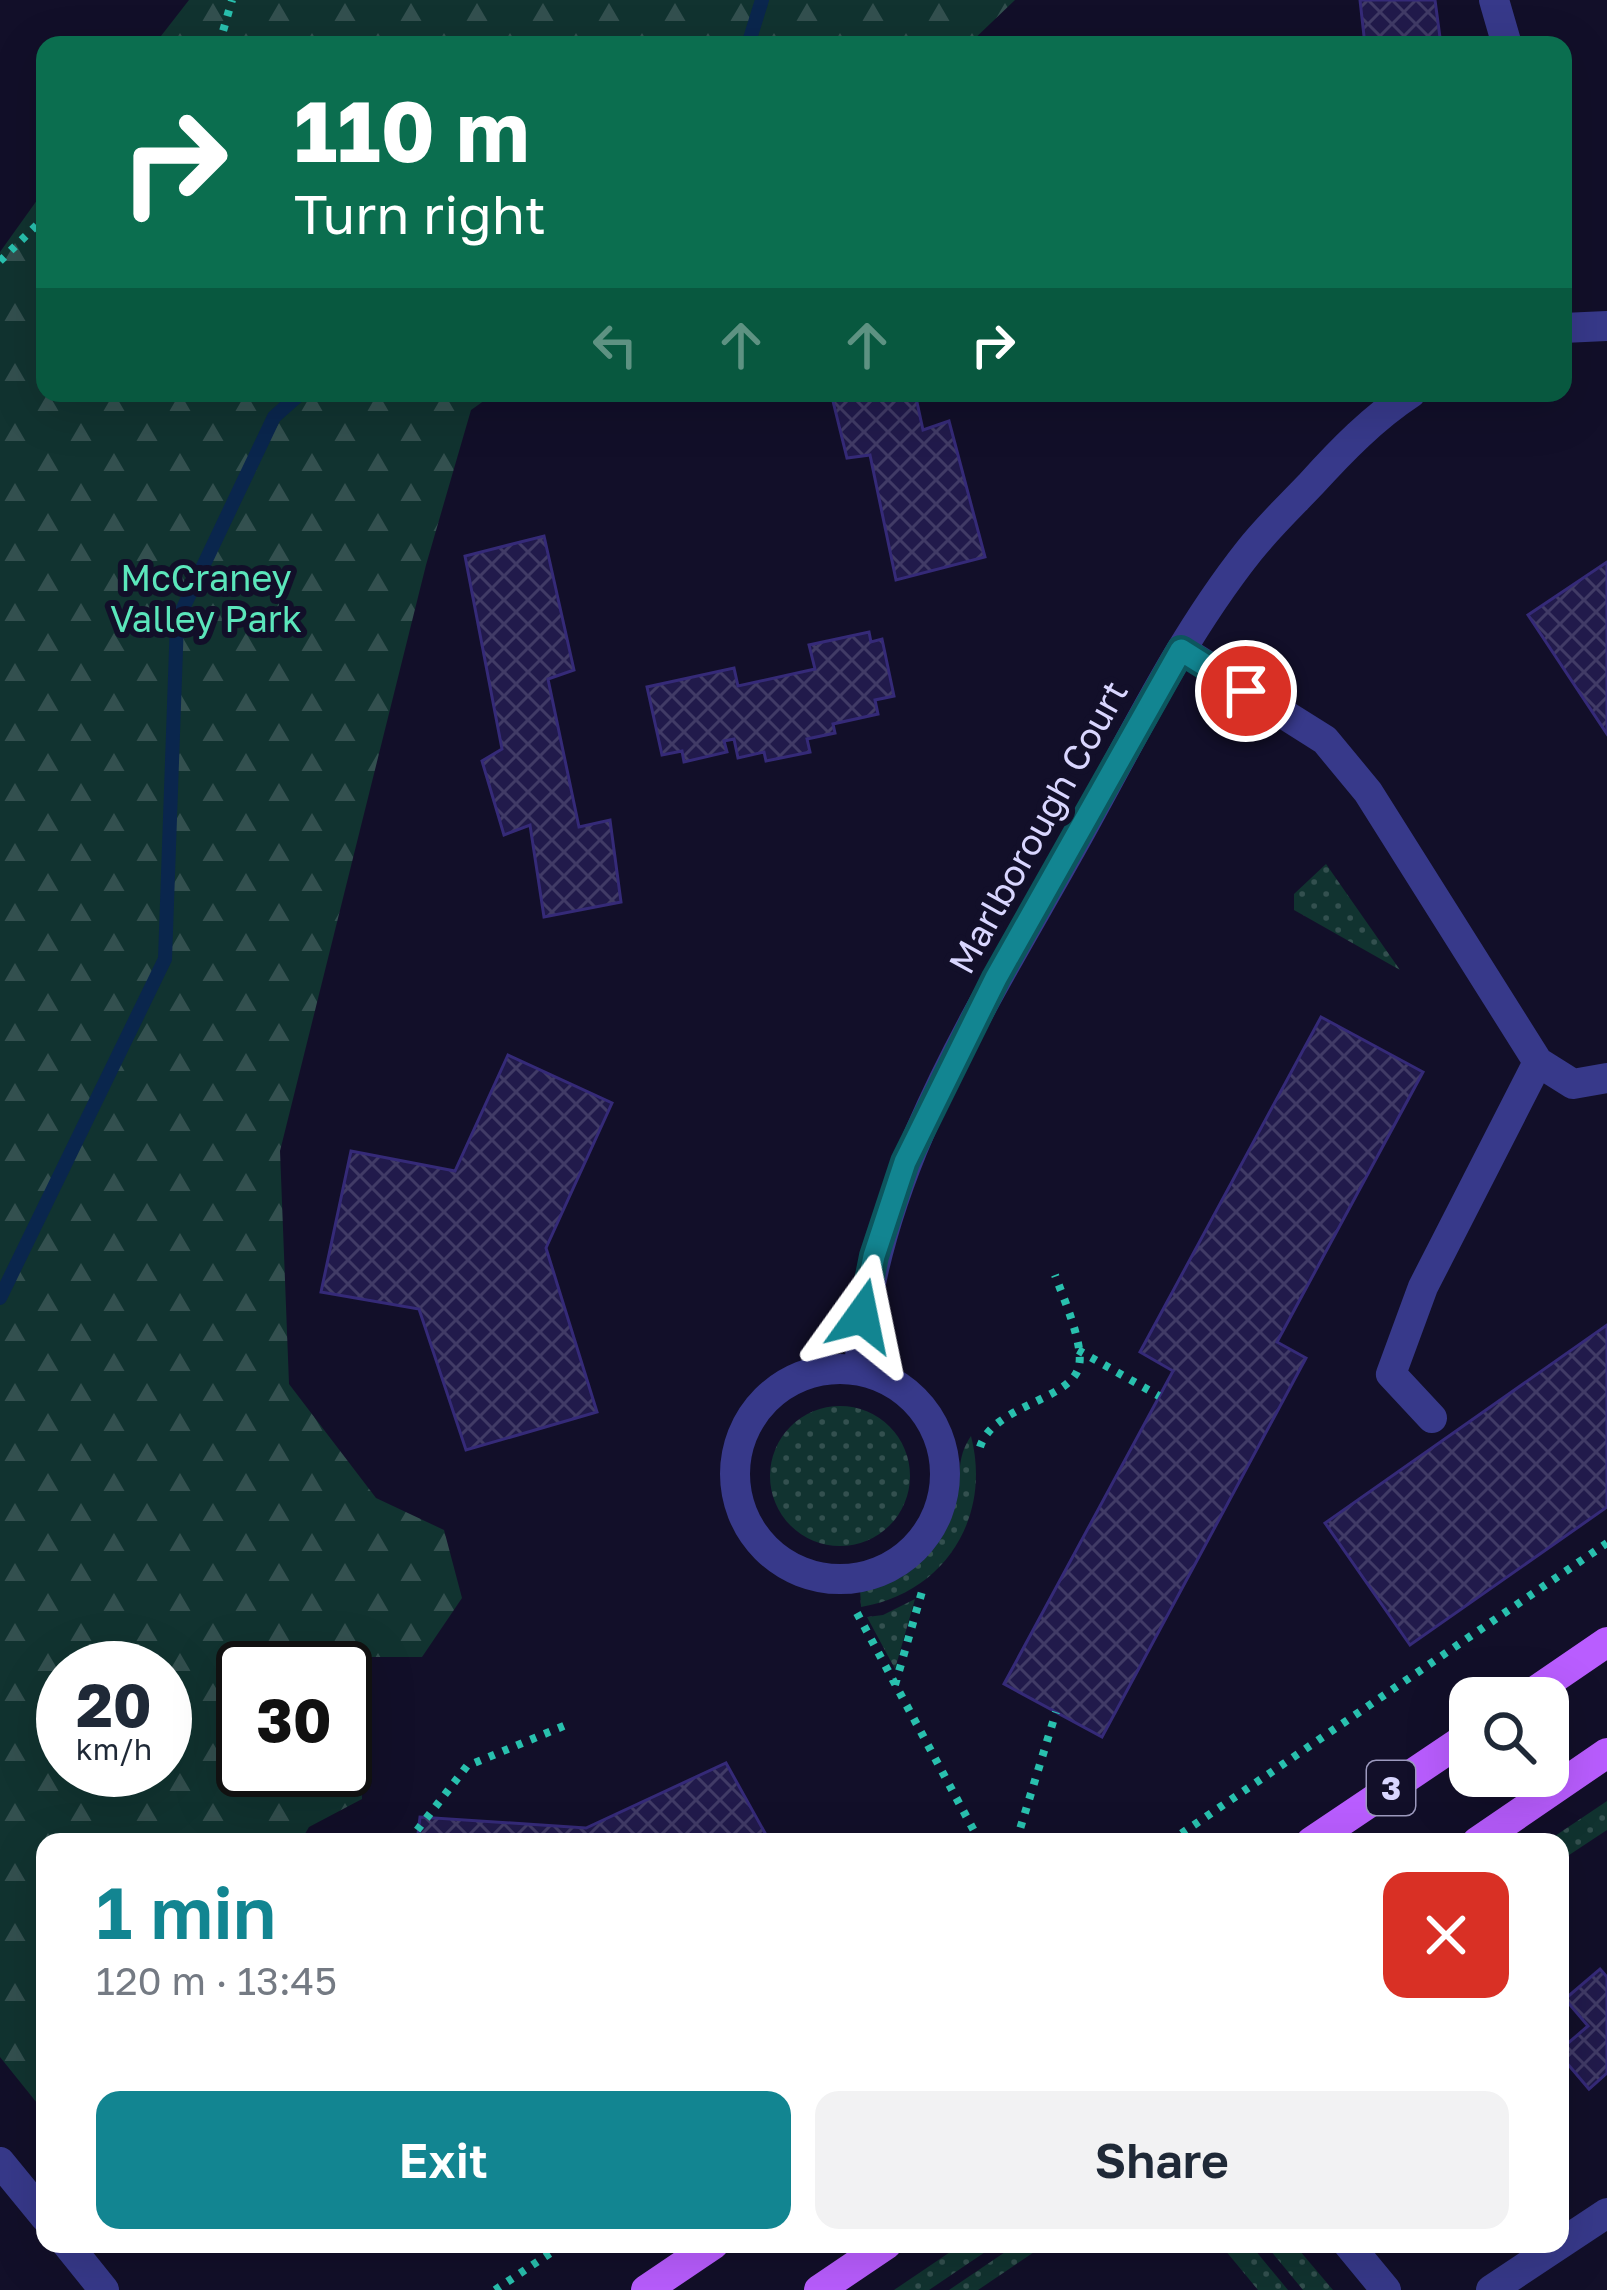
<!DOCTYPE html>
<meta charset="utf-8">
<style>
:root{--surface:#fff;--page:#f2f2f3;--text:#1f2937;--muted:#747a83;--accent:#128591}
body{margin:0;font-family:"Golos Text",sans-serif;background:var(--page);color:var(--text);height:100vh;display:flex;flex-direction:column;font-size:45px;white-space:nowrap}
*{box-sizing:border-box;margin:0}
p{font-size:39px;color:var(--muted)}
.icon{flex:none;width:66px;height:66px;fill:none;stroke:currentColor;stroke-width:2;stroke-linecap:round;stroke-linejoin:round}
.map{position:relative;flex:1;overflow:hidden}
.details{position:absolute;left:36px;top:1833px;width:1533px;height:420px;display:flex;flex-direction:column;background:var(--surface);border-radius:24px;box-shadow:0 12px 48px #0002}
.details>*{flex:none}
.banner{position:absolute;left:36px;top:36px;width:1536px;height:366px;border-radius:24px;box-shadow:0 12px 48px #0002;background:#0b6e4f;color:#fff;overflow:hidden}
.fabs{position:absolute;left:1449px;top:1677px;display:grid;gap:24px}
.fabs a{display:grid;place-items:center;width:120px;height:120px;border-radius:24px;background:var(--surface);box-shadow:0 12px 48px #0002;font-size:60px}
.speed{position:absolute;left:36px;top:1641px;display:flex;gap:24px;font-size:60px;font-weight:700;text-align:center}
.speed>*{display:grid;place-content:center;width:156px;height:156px;border-radius:50%;background:var(--surface);box-shadow:0 12px 48px #0002;line-height:1}
.speed small{font-size:30px;font-weight:400}
.speed .limit{border:6px solid #111;border-radius:18px;background:#fff;color:#111}
.pin{position:absolute;display:grid;place-items:center;width:102px;height:102px;color:#fff;margin:-51px;border:6px solid #fff;border-radius:50%;box-shadow:0 3px 12px #0007}
.me{position:absolute;width:132px;margin:-66px;rotate:12deg;stroke-linejoin:round;filter:drop-shadow(0 0 9px #0008)}
.turn{display:flex;align-items:center;gap:42px;height:252px;padding:0 60px;font-size:54px}
.turn .icon{width:156px;height:156px;stroke-width:2.5}
.turn b{display:block;font-size:84px;line-height:102px}
.lanes{display:flex;align-items:center;height:114px;padding:0 60px;background:#0003;justify-content:center;gap:60px;direction:ltr}
.lanes .off{opacity:.35}
.round{display:grid;place-items:center;flex:none;width:126px;height:126px;border-radius:24px;background:var(--page)}
.summary{display:flex;align-items:center;justify-content:space-between;height:204px;padding:0 60px}
h1{font-size:72px;font-weight:600;line-height:90px;color:var(--accent)}
.primary-button{display:flex;gap:24px;margin-top:auto;padding:24px 60px}
.primary-button a{flex:1;height:138px;border-radius:24px;background:var(--accent);color:#fff;font-size:48px;font-weight:600;line-height:138px;text-align:center}
.primary-button a+a{background:var(--page);color:var(--text)}
.map>svg:first-child{display:block}
</style>
<div class="map">
<svg width="1607" height="2290" viewBox="0 0 1607 2290">
<defs>
<pattern id="grass-dots" width="8" height="8" patternUnits="userSpaceOnUse" patternTransform="scale(3)"><rect width="8" height="8" fill="#113330"/><path d="M2 2h.1M6 6h.1" fill="none" stroke="#33504f" stroke-width="1.8" stroke-linecap="round"/></pattern>
<pattern id="forest-firs" width="22" height="20" patternUnits="userSpaceOnUse" patternTransform="scale(3)"><rect width="22" height="20" fill="#113330"/><path d="M5 1l3.5 6h-7zM16 11l3.5 6h-7z" fill="#33504f"/></pattern>
<pattern id="building-cross-hatch" width="8" height="8" patternUnits="userSpaceOnUse" patternTransform="scale(3)"><rect width="8" height="8" fill="#211a4b"/><path d="M0 0l8 8M0 8l8-8" fill="none" stroke="#413b66"/></pattern>
</defs>
<rect width="100%" height="100%" fill="#120f29"/>
<!-- grass -->
<path fill="url(#grass-dots)" d="M1326,864L1400,970L1294,910V894Z
M770 1476a70 70 0 1 1 140 0a70 70 0 1 1-140 0Z
M971,1436C992,1517 945,1593 861,1607L860,1589C912,1576 948,1544 957,1491C961,1468 958,1455 971,1436Z
M915,1599L895,1669L867,1617L883,1615Z
M1607,1801V1830L1560,1861V1842H1546Z
M962,2244H997L929,2290H894Z
M1017,2244H1046L978,2290H949Z
M1220,2244H1250L1288,2290H1258Z
M1265,2244H1294L1333,2290H1303Z"/>
<!-- forest -->
<path fill="url(#forest-firs)" fill-rule="evenodd" d="M189,0H1015L968,45H154Z
M45,189V393H495L471,410L426,565L280,1151L289,1384L376,1498L444,1530L462,1598L422,1657H358L362,1799L309,1827L300,1842H45V2113L0,2057V252ZM63,1668H165V1770H63ZM243,1668H345V1770H243Z"/>
<g fill="none" stroke-linecap="round" stroke-linejoin="round">
<!-- stream -->
<path stroke="#0a264d" stroke-width="14" d="M748,45L762,0
M0,1298L165,959L177,621L274,417L301,393"/>
</g>
<!-- building -->
<path fill="url(#building-cross-hatch)" stroke="#352a78" stroke-width="3" d="M1360,0H1435L1441,45H1365Z
M831,393H915L923,430L949,421L985,557L896,580L870,455L847,458Z
M544,536L574,670L548,679L579,827L610,820L621,902L544,917L530,825L504,835L482,761L502,749L465,556Z
M1607,562V734L1528,615Z
M869,632L871,642L882,639L894,696L875,700L878,714L833,724L835,733L807,739L810,752L766,761L764,752L738,758L734,739L724,741L727,752L684,762L682,751L662,755L647,687L734,668L738,686L815,669L809,645Z
M1321,1017L1423,1072L1277,1342L1306,1358L1102,1737L1004,1684L1173,1371L1140,1352Z
M508,1055L612,1103L546,1248L597,1412L466,1450L419,1309L321,1292L351,1151L455,1171Z
M1607,1325V1507L1410,1645L1325,1523Z
M726,1763L770,1842H417L420,1817L586,1828Z
M1600,1969L1607,1977V2073L1589,2089L1560,2055V2050L1588,2026L1565,1999Z"/>
<g fill="none" stroke-linecap="round" stroke-linejoin="round">
<!-- path -->
<path stroke="#29c0ae" stroke-width="8" stroke-dasharray="6 9" stroke-linecap="butt" d="M219,45L232,0
M0,261L45,217
M1078,1350L1159,1396
M980,1447C993,1405 1072,1400 1079,1366C1084,1344 1063,1297 1055,1275
M857,1613L980,1842
M895,1685L923,1588
M408,1842L467,1766L566,1725
M1016,1842L1056,1712
M1169,1842L1607,1543
M495,2290L564,2244"/>
<!-- minor -->
<path stroke="#37398a" stroke-width="30" d="M1494,0L1507,45
M1563,328L1607,326
M1182,650L1325,740L1368,792L1538,1062L1573,1084L1607,1078
M735 1474a105 105 0 1 1 210 0a105 105 0 1 1-210 0Z
M859,1370C870,1180 977,1016 1068,854C1126,752 1176,643 1249,551C1268,527 1290,506 1311,484C1341,451 1373,418 1411,393
M1432,1418L1391,1374L1423,1287L1538,1062
M0,2162L45,2217
M67,2244L104,2290
M1348,2244L1386,2290
M1491,2290L1607,2213"/>
<!-- major -->
<path stroke="#b95dff" stroke-width="30" d="M1525,1698L1607,1642
M1311,1842L1470,1735
M1477,1842L1607,1753
M646,2290L714,2244
M819,2290L887,2244"/>
</g>
<g fill="none" stroke-linecap="round" stroke-linejoin="round">
<!-- route casing -->
<g stroke="#0c565e" stroke-width="30">
<path id="route" d="M862,1316L874,1256L905,1162L996,978L1181,650L1246,691"/>
</g>
<!-- route -->
<use href="#route" stroke="#128591" stroke-width="21"/>
</g>
<g text-anchor="middle" stroke-width="12" stroke-linejoin="round" paint-order="stroke">
<!-- shield labels -->
<rect fill="#120f29" stroke="#9d9abf" stroke-width="3" x="1367" y="1761" width="48" height="54" rx="9"/>
<g font-size="33" font-weight="bold" fill="#d9d6ff">
<text x="1391" y="1800">3</text>
</g>
<!-- park labels -->
<g font-size="36" fill="#5be6bb" stroke="#120f29">
<text x="206" y="591">McCraney<tspan x="206" dy="41">Valley Park</tspan></text>
</g>
<!-- street labels -->
<g font-size="36" fill="#d9d6ff" stroke="#120f29">
<text transform="translate(1038 827) rotate(-61)" y="13">Marlborough Court</text>
</g>
</g>
</svg>
<div class="fabs">
<a><svg class="icon" aria-label="search" viewBox="0 0 24 24"><circle cx="10" cy="10" r="6"/><path d="M15 15l6 6"/></svg></a>
</div>
<div class="speed"><div>20<small>km/h</small></div><div class="limit">30</div></div>
<div class="pin" style="left:1246px;top:691px;background:#d93025"><svg class="icon" aria-label="arrive" viewBox="0 0 24 24"><path d="M6 21V4h12l-3 4 3 4H6"/></svg></div>
<svg class="me" style="left:862px;top:1316px" viewBox="-20 -20 40 40"><path d="M0-17L14 15 0 8-14 15z" fill="#128591" stroke="#fff" stroke-width="4"/></svg>
<div class="banner">
<div class="turn"><svg class="icon" aria-label="right" viewBox="0 0 24 24"><path d="M7 20v-9h11M14 6l5 5-5 5"/></svg><div><b>110 m</b>Turn right</div></div>
<div class="lanes"><svg class="icon off" aria-label="left" viewBox="0 0 24 24"><path d="M17 20v-9H6M10 6l-5 5 5 5"/></svg><svg class="icon off" aria-label="ahead" viewBox="0 0 24 24"><path d="M12 20V5M6 11l6-6 6 6"/></svg><svg class="icon off" aria-label="ahead" viewBox="0 0 24 24"><path d="M12 20V5M6 11l6-6 6 6"/></svg><svg class="icon" aria-label="right" viewBox="0 0 24 24"><path d="M7 20v-9h11M14 6l5 5-5 5"/></svg></div>
</div>
<section class="details">
<div class="summary"><div><h1>1 min</h1><p>120 m · 13:45</p></div><a class="round" style="background:#d93025;color:#fff"><svg class="icon" aria-label="close" viewBox="0 0 24 24"><path d="M6 6l12 12M18 6L6 18"/></svg></a></div>
<div class="primary-button"><a>Exit</a><a>Share</a></div>
</section>
</div>
